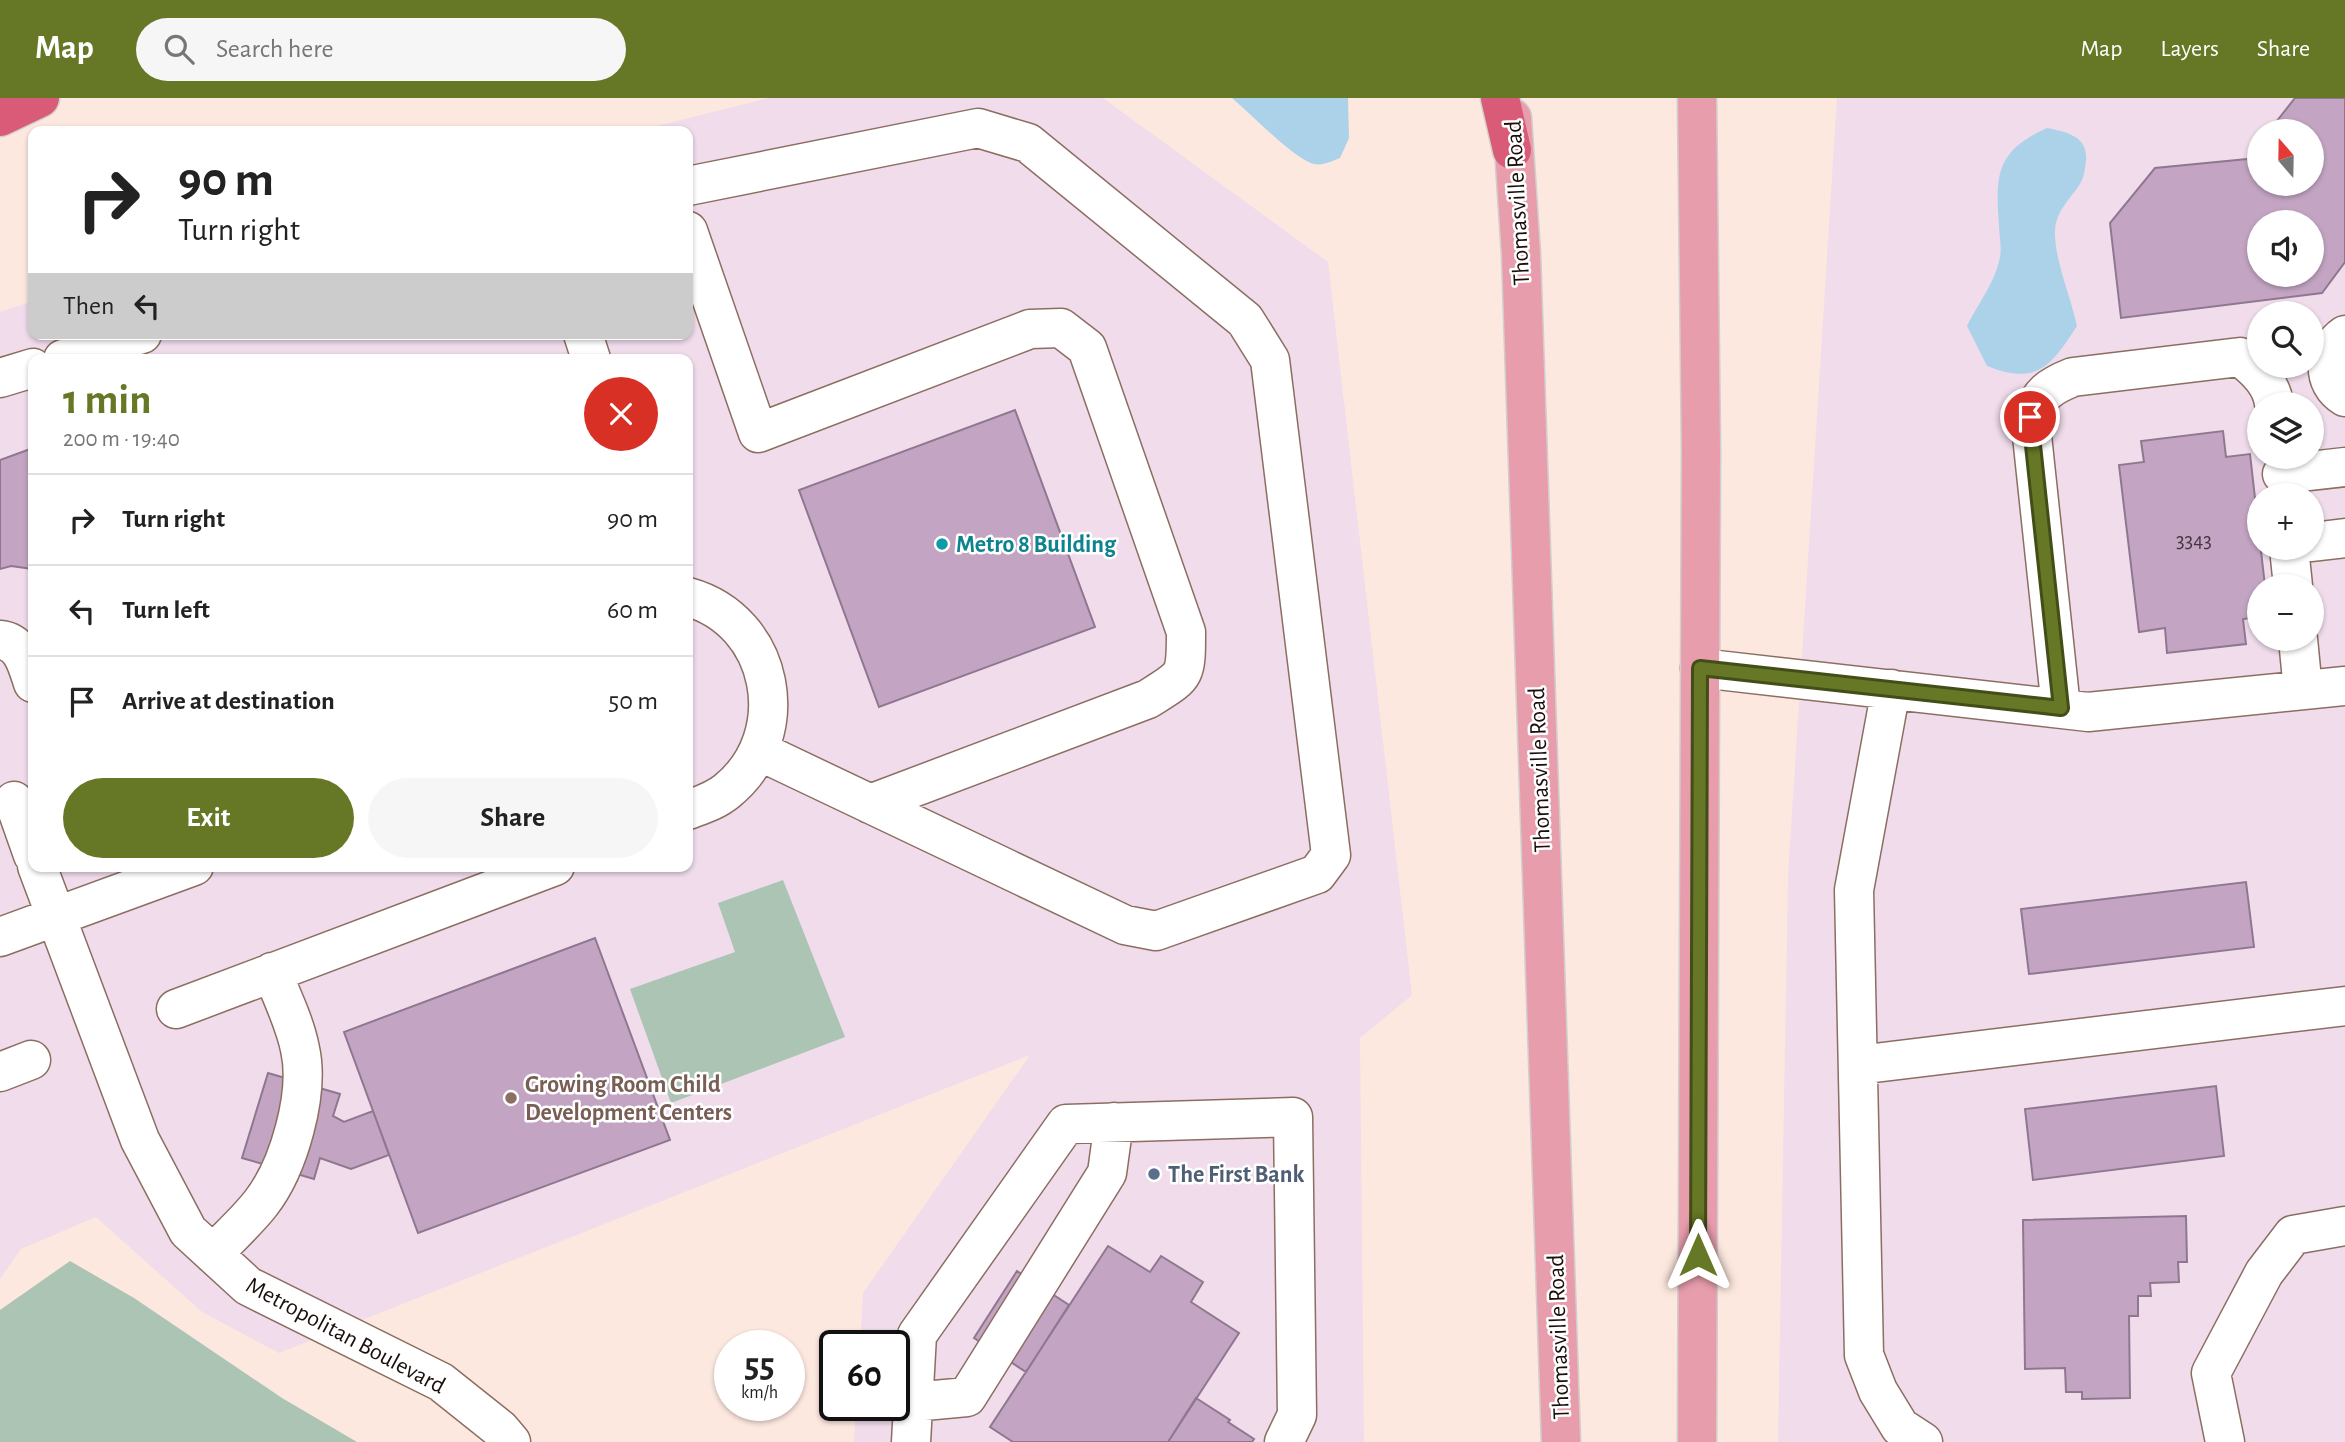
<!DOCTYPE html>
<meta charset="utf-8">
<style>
:root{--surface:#fff;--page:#f6f6f6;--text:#222;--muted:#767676;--line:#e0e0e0;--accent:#667725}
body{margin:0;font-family:"Alegreya Sans",sans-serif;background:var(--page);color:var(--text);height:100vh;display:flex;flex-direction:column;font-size:26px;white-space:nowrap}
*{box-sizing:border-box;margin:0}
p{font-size:23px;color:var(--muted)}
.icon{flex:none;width:38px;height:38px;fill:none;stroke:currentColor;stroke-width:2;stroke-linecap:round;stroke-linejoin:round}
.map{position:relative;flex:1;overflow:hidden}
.panel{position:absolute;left:28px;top:256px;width:665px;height:518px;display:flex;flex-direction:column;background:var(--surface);border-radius:14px;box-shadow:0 2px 5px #0004}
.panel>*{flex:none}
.top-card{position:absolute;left:28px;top:28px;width:665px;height:214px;border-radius:14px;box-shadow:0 2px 5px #0004;background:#fff;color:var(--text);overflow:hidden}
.needle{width:46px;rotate:340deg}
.fabs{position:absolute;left:2247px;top:21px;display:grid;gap:14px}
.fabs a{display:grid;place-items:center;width:77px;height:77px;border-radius:50%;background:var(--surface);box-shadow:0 2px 5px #0004;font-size:35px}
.speed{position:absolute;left:714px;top:1232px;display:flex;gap:14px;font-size:35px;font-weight:700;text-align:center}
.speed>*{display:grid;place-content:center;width:91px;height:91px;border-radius:50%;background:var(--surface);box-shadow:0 2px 5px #0004;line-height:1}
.speed small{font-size:18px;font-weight:400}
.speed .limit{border:4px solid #111;border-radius:10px;background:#fff;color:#111}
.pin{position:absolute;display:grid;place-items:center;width:60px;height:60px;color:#fff;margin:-30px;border:4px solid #fff;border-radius:50%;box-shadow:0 2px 7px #0007}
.me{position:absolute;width:77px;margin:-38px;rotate:0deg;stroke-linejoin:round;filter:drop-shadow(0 0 5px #0008)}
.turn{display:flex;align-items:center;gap:24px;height:147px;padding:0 35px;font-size:32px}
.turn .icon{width:91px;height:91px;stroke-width:2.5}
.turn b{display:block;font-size:49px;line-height:60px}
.then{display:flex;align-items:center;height:66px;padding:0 35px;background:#0003;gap:14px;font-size:26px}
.round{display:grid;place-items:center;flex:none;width:74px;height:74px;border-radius:37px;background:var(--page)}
.headline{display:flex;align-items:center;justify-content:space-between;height:119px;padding:0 35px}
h1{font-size:42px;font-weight:700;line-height:52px;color:var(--accent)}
.button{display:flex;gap:14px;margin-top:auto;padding:14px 35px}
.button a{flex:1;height:80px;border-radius:42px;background:var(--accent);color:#fff;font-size:28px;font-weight:700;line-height:80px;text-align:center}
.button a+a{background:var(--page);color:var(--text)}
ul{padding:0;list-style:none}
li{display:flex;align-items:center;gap:21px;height:91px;padding:0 35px;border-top:2px solid var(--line)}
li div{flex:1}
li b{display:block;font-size:26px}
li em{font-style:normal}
header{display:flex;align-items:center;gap:42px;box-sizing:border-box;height:98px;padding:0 35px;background:var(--accent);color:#fff}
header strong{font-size:33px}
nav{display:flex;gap:38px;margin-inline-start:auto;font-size:24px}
.search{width:490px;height:63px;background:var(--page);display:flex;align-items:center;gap:18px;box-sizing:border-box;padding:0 24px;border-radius:38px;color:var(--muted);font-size:26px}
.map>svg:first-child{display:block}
</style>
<header>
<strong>Map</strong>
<div class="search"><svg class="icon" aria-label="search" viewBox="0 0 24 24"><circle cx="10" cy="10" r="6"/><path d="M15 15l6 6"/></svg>Search here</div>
<nav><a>Map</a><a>Layers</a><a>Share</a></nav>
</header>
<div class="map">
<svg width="2345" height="1344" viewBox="0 0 2345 1344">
<rect width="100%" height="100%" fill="#fde8df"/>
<!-- commercial -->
<path fill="#f0dceb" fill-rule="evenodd" d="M769,0H1103L1328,164L1412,897L1360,940L1364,1344H854L856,1307H894V1248H860L863,1195L1030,957L279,1255L202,1214L96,1119L21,1151L0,1181V214L33,203V236H688V33H637ZM33,261H688V768H33Z
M1837,0H2345V1344H1778L1788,779ZM2259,33H2312V86H2259ZM2259,124H2312V177H2259ZM2259,215H2312V268H2259ZM2259,306H2312V359H2259ZM2259,397H2312V450H2259ZM2259,488H2312V541H2259Z"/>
<!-- green -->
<path fill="#abc4b3" d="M783,782L845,939L671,1005L630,891L735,854L718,805Z
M70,1163L134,1200L282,1300L357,1344H0V1212Z"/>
<!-- water -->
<path fill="#acd2ea" d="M1232,0H1348L1349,40L1340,60C1332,63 1323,68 1314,66C1294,61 1250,15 1232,0Z
M2047,30C2072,35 2091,40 2085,70C2084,76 2083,81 2080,86C2070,101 2056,113 2055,133C2054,160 2071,200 2077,228C2051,268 2037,288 1987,268L1967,228C1979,204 1995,185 2000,159C2002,149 1999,137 1999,127C1995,75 1997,53 2047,30Z"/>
<!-- building -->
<path fill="#c3a5c3" stroke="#8f788f" stroke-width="2" fill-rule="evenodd" d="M2295,0H2345V164L2322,195L2121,220L2110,125L2155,70L2247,61L2259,45V86H2312V33H2269ZM2259,124H2312V177H2259Z
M1015,312L1095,529L879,609L799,392Z
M2223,333L2226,359L2250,356L2265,488H2259V519L2243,521L2246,546L2167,555L2165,530L2139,534L2119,367L2144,364L2141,343Z
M33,350V471L11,468L0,471V362Z
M2246,784L2254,849L2029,876L2021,811Z
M595,840L670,1042L418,1135L344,934Z
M268,975L340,996L333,1018L344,1024L373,1013L389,1057L351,1071L320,1060L314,1081L242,1060Z
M2216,988L2224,1058L2033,1082L2025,1011Z
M2186,1118L2187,1164H2178L2179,1184L2150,1185L2151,1198H2138V1218H2129L2130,1300L2082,1301V1294H2066L2065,1270L2025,1271L2023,1122Z
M1108,1148L1150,1174L1161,1158L1203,1184L1191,1204L1239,1235L1168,1344H1013L990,1329Z
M1017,1173L1069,1207L1026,1274L974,1240Z
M1196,1300L1230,1322L1228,1324L1254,1341L1252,1344H1168Z"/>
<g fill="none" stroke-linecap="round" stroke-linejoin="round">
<!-- minor casing -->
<g stroke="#8c6e61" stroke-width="41">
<path id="minor" d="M688,88L978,30L1028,45L1245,222L1270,262L1331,757L1317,776L1156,833L1125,827L759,653
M688,133L758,335L1030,231L1061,230L1087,250L1186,534C1186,580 1186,577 1148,601L870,706
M583,236L591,261
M2345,237C2323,252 2321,285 2345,299
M63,261L142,236
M0,280L33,270
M2282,376L2345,369
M2312,444L2345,440
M2289,450L2293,488
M688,499C775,523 796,637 727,693C715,703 701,707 688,712
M2298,541L2303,592
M0,542C22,544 27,567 33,585
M1700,570L2088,614L2345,588
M1891,591L1854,792L1864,1257L1878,1293L1900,1329L1923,1344
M2061,610L2030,319C2041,295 2048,289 2073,279L2240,259C2255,270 2272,286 2274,306
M14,703L33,757
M37,768L140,1042L188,1133L248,1188L441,1284L500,1331L511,1344
M0,839L194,768
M176,911L555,768
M1858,967L2345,908
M0,974L31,962
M213,1156C229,1139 247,1123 261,1105C289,1069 310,995 300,951C295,925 282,899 272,874
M913,1304L967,1299L1107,1075L1114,1024
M911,1344L917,1237L1066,1026L1293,1019L1297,1317L1284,1344
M2225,1344L2211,1275L2264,1175L2293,1137L2345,1128"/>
</g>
<!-- major casing -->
<g stroke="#d1cfce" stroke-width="41">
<path id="major" d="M1512,20L1521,156L1561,1344
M1697,1344L1701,352L1697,0"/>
</g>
<!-- highway casing -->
<g stroke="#d1cfce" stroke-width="41">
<path id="highway" d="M1500,0L1512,52
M0,19L40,0"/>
</g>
<!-- minor -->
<use href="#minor" stroke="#fff" stroke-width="38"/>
<!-- major -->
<use href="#major" stroke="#e89dad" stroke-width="38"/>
<!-- highway -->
<use href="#highway" stroke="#d95b77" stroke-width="38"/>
</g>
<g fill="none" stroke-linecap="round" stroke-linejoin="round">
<!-- route casing -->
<g stroke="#424d18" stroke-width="18">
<path id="route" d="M1698,1157L1700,570L2061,610L2030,319"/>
</g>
<!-- route -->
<use href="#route" stroke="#667725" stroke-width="12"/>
</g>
<!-- markers -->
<circle fill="#0f9aa8" stroke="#fff" stroke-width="2.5" cx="942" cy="446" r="7"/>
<circle fill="#8d6e63" stroke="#fff" stroke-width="2.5" cx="511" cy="1000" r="7"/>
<circle fill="#5c6f8a" stroke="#fff" stroke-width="2.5" cx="1154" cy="1076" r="7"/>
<g text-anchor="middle" stroke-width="5" stroke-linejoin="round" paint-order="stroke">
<!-- number labels -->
<g font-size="21" fill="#453439">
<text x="2194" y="449">3343</text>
</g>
<!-- street labels -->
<g font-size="24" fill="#1b0f0b" stroke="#fff">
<text transform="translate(1517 105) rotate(-93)" y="8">Thomasville Road</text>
<text transform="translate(1539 672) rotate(-92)" y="8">Thomasville Road</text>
<text transform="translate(346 1237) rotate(28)" y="8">Metropolitan Boulevard</text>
<text transform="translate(1558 1239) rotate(-92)" y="8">Thomasville Road</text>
</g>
<!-- culture labels -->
<g font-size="24" font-weight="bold" fill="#0d838f" stroke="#fff" text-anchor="start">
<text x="956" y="454">Metro 8 Building</text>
</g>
<!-- education labels -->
<g font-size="24" font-weight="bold" fill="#785e54" stroke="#fff" text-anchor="start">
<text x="525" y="994">Growing Room Child<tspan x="525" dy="28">Development Centers</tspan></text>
</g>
<!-- service labels -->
<g font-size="24" font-weight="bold" fill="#4e5e75" stroke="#fff" text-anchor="start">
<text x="1168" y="1084">The First Bank</text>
</g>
</g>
</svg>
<div class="fabs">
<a><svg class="needle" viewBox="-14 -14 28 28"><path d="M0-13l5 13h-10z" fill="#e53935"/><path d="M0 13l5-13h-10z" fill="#767676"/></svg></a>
<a><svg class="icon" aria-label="sound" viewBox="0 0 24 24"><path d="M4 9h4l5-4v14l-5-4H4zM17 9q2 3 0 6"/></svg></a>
<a><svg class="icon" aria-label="search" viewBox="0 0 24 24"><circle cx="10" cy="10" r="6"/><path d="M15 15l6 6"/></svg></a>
<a><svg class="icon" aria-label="layers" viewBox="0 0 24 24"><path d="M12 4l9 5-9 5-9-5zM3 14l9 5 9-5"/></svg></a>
<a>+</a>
<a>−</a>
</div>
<div class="speed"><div>55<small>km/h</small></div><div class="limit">60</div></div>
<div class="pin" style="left:2030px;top:319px;background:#d93025"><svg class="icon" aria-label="arrive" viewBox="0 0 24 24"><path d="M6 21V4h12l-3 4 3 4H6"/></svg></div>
<svg class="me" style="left:1698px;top:1157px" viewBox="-20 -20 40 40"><path d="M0-17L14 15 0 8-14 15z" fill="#667725" stroke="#fff" stroke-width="4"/></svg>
<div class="top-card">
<div class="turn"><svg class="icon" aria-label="right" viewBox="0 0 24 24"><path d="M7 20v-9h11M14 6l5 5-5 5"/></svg><div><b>90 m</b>Turn right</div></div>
<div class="then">Then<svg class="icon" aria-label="left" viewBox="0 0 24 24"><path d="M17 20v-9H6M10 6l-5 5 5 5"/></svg></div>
</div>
<section class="panel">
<div class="headline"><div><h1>1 min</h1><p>200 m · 19:40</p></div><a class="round" style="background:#d93025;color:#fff"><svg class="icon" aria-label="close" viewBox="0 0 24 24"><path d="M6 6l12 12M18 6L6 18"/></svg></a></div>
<ul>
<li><svg class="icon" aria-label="right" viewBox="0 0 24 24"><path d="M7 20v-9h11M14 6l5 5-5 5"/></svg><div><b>Turn right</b></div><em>90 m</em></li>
<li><svg class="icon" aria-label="left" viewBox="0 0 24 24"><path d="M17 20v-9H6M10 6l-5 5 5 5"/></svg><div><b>Turn left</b></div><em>60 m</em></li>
<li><svg class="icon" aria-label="arrive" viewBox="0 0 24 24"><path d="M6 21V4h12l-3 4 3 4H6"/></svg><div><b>Arrive at destination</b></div><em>50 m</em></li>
</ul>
<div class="button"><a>Exit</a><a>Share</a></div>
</section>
</div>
